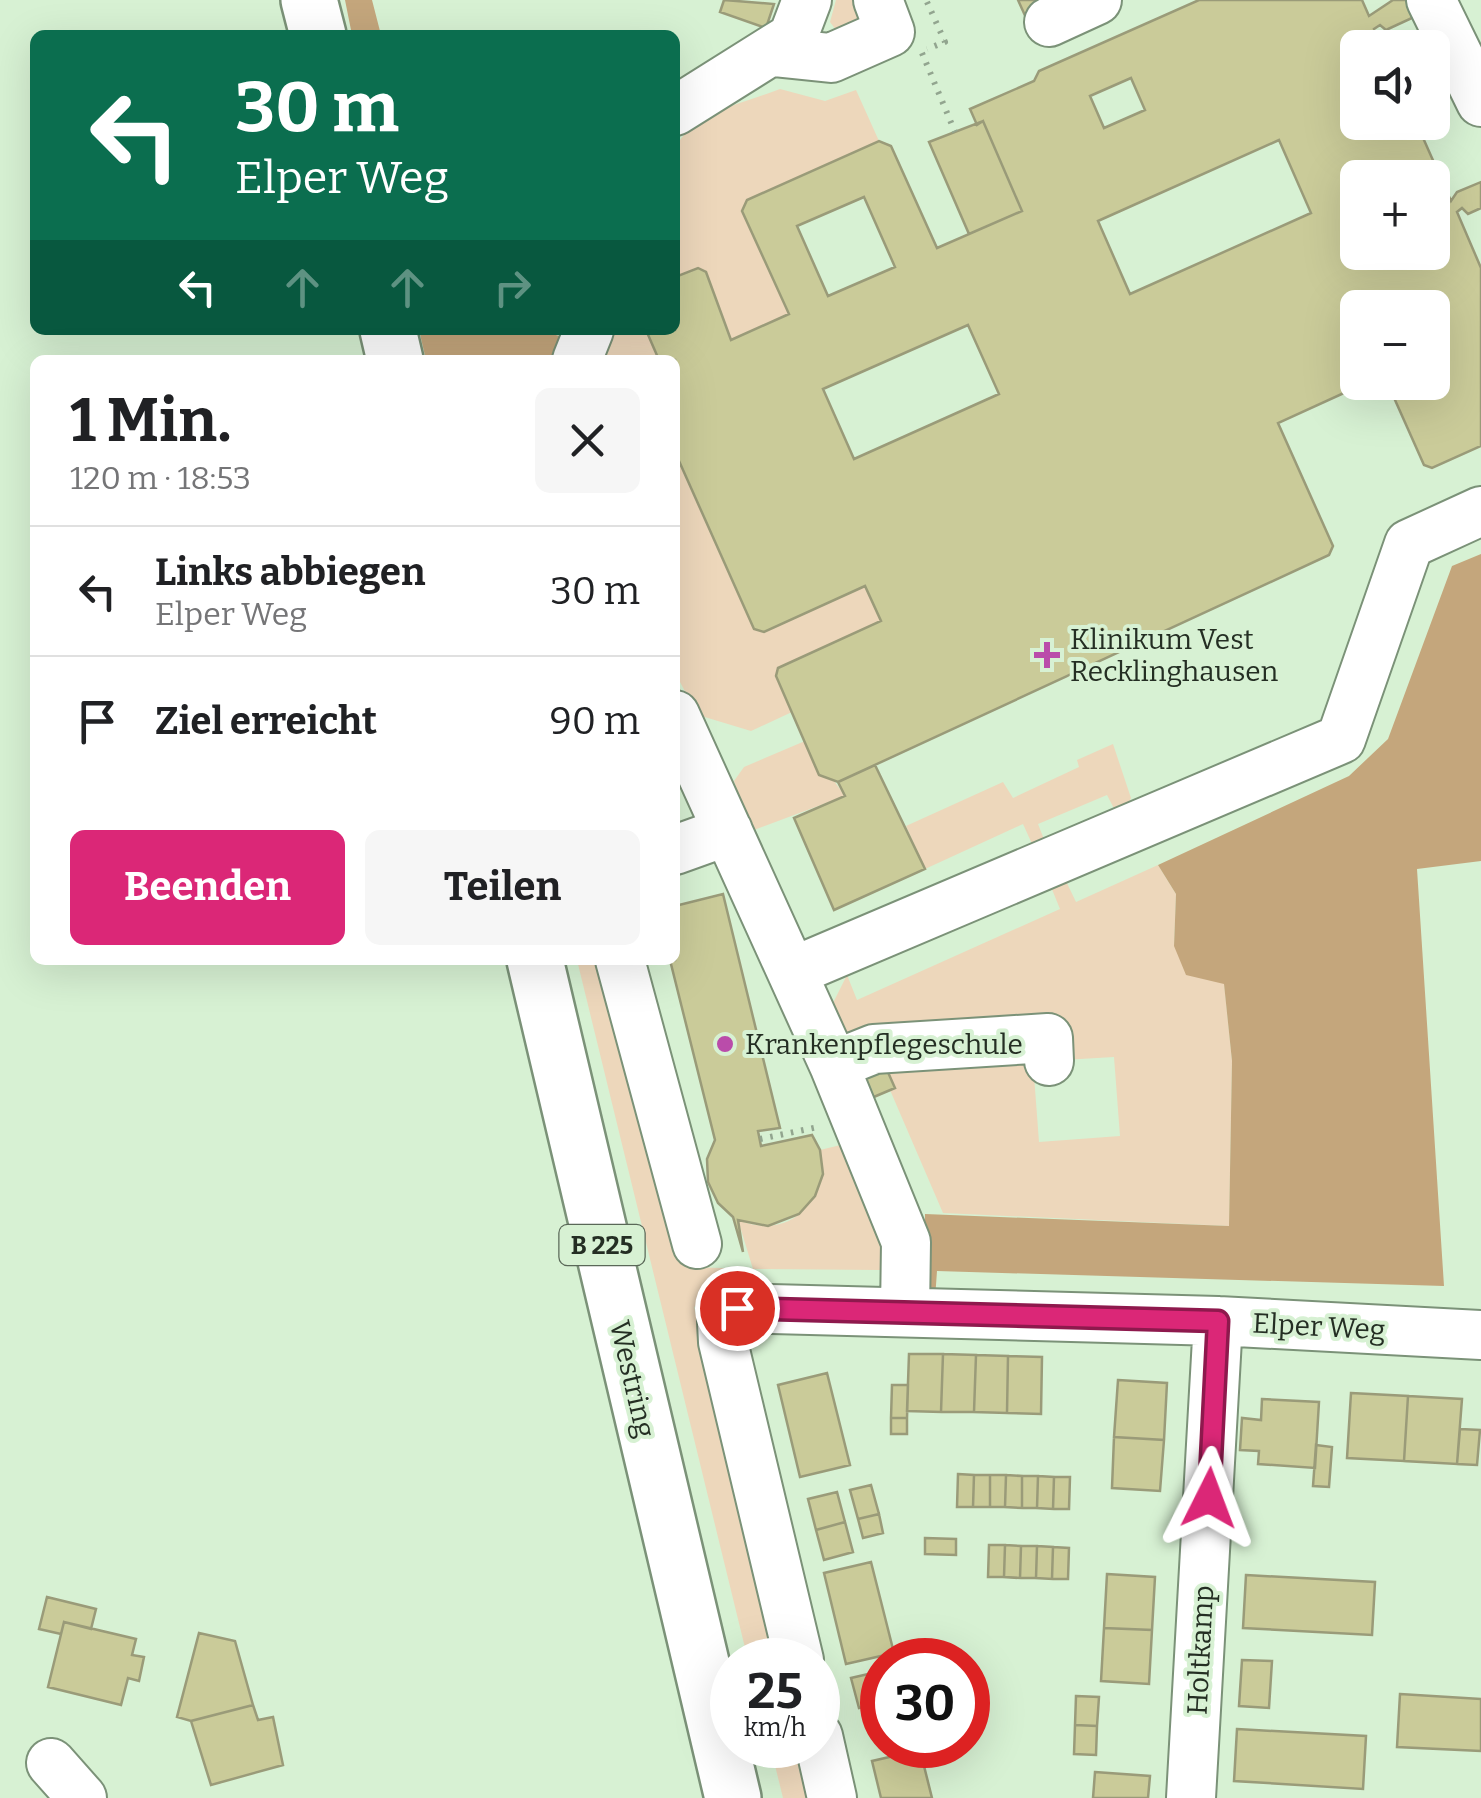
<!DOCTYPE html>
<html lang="de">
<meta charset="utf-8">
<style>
:root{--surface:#fff;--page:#f6f6f6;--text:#202124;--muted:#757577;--line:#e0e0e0;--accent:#db2777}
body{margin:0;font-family:Bitter,serif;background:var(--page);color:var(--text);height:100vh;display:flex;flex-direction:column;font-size:38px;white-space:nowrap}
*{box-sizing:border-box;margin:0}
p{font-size:32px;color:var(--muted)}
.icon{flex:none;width:55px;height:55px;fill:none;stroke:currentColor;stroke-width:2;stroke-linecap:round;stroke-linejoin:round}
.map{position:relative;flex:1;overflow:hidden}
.details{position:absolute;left:30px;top:355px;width:650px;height:610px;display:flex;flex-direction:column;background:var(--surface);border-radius:15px;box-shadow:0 10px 40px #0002}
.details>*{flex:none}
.banner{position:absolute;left:30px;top:30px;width:650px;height:305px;border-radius:15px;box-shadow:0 10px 40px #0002;background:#0b6e4f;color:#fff;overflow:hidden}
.controls{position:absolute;left:1340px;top:30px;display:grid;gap:20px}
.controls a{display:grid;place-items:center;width:110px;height:110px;border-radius:15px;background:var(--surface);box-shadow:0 10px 40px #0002;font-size:50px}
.speed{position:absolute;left:710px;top:1638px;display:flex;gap:20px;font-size:50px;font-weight:700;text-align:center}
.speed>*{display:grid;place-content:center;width:130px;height:130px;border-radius:50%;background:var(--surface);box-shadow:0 10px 40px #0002;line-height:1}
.speed small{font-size:25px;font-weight:400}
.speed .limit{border:15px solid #d22;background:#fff;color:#111}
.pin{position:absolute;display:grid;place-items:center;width:85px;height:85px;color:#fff;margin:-42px;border:5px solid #fff;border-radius:50%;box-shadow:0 2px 10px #0007}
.me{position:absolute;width:110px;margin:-55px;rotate:3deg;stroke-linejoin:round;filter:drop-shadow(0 0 8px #0008)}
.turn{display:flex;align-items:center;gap:35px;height:210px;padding:0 40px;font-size:45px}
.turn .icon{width:130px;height:130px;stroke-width:2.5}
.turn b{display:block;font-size:70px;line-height:85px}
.lanes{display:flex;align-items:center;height:95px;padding:0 40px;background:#0003;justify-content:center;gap:50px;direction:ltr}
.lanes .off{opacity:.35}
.round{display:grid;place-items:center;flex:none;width:105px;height:105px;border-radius:15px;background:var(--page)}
.overview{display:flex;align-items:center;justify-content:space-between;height:170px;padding:0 40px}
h1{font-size:60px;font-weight:700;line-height:75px}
.button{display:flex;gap:20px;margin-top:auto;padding:20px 40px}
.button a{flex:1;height:115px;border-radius:15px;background:var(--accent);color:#fff;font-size:40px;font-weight:700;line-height:115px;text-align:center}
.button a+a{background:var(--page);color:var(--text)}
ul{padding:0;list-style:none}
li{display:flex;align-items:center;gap:30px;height:130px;padding:0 40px;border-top:2px solid var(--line)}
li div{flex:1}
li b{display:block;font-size:38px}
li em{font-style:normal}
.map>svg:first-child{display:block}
</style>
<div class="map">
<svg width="1481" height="1798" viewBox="0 0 1481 1798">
<rect width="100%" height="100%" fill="#d7f1d3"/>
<!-- green -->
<path fill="#edd7bb" d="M836,0H862L865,16L839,34L830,22Z
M780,89L825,101L856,90L879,141L747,201L743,211L789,314L731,340L706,272L698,268L675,277V150C689,113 745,103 780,89Z
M607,330H646L659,360H595Z
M679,461L755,629L764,632L865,586L881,621L778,668L776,676L792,712L751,731L698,715L675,673V463Z
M805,741L845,796L751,831L734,781L744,767Z
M1113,744L1131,798L1120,820L1107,795L1038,824L1049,852L1038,857L1023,824L925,869L906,826L1003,782L1013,798L1079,767L1077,760Z
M1158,865L1176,894L1174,946L1224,983L1232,1061L1229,1226L943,1213L890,1090L895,1087L883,1061L1033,1062L1039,1142L1120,1136L1114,1057L1063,1060L850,1043L830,1009L847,975L857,1000L1060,909L1049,882L1064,877L1076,902Z
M577,960H608L688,1267L753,1269L738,1220C791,1241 826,1202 820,1150L853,1142L893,1237L881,1299L880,1270L754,1269L753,1297L720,1296L694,1307L784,1660H748Z
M770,1745H805L818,1798H783Z"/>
<!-- forest -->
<path fill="#c4a67c" d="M345,0H372L381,35H352Z
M419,330H539L566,338L558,360H426Z
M1481,554V861L1417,869L1444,1286L937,1271L935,1299L924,1300L925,1214L1229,1226L1232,1061L1224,984L1186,975L1174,946L1176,894L1158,865L1349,776L1388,739L1452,566Z"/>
<!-- building -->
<path fill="#cacb99" stroke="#9a9b79" stroke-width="2.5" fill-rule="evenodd" d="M724,0L774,4L766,28L720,12Z
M1018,0H1075L1027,20Z
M1199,0H1362L1369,16L1393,0H1409L1412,18L1386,30L1380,25L1374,29L1382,48H1358V122H1416L1451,201L1457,192L1481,182V208L1468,214L1462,208L1457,212L1481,268V446L1432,468L1424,465L1387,382H1432V308H1358V382H1368L1278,423L1333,546L1329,555L838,782L819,775L776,676L778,668L881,621L865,586L764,632L754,629L679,461L675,463V360H659L646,330H675V277L698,268L706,272L731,340L789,314L742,211L747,200L879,141L891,146L937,248L1022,211L983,121L977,125L970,109L1034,81L1039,71ZM1131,78L1145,110L1104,128L1090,96ZM1279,140L1311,213L1130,294L1098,221ZM1358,178H1432V252H1358ZM864,197L895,267L828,296L797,226ZM968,325L999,394L854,459L823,389Z
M983,121L1022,211L969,234L929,142Z
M875,765L925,869L834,910L794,818L845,796L838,782Z
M723,894L780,1128L758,1131L761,1146L812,1135L820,1150L823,1174L815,1196L799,1214L768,1226L738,1220L743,1252L733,1217L718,1203L708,1182L707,1159L715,1140L670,960H675V906Z
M883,1061L895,1088L869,1099L858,1073Z
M909,1354H943L941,1412L907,1411Z
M943,1354L976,1355L974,1412H941Z
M976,1355L1008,1356L1007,1413L974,1412Z
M1008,1356L1042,1357L1041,1414L1007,1413Z
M827,1373L850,1465L800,1477L778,1385Z
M1118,1380L1167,1383L1164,1440L1114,1437Z
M892,1385H908L907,1418H891Z
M1351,1393L1408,1396L1404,1461L1347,1458Z
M1408,1396L1462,1399L1457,1464L1404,1461Z
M1262,1399L1319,1402L1315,1468L1258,1464L1259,1451L1240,1450L1242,1418L1261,1420Z
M891,1418H907V1434H891Z
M1460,1429L1480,1430L1477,1465L1457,1464Z
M1114,1437L1164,1440L1160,1491L1112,1488Z
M1316,1445L1332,1447L1329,1487L1313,1486Z
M958,1474L974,1475L973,1507H957Z
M974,1475H990V1507H973Z
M990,1475H1006L1005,1507H990Z
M1006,1475L1022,1476V1508L1005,1507Z
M1022,1476H1038L1037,1508H1022Z
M1038,1476L1054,1477L1053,1509L1037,1508Z
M1054,1477H1070L1069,1509H1053Z
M871,1485L879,1514L858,1519L850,1490Z
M837,1492L845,1522L816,1530L808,1499Z
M879,1514L883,1533L863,1538L858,1519Z
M845,1522L853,1552L824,1560L816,1530Z
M925,1538L956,1539V1555L925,1554Z
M989,1545H1005L1004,1577H988Z
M1005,1545L1021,1546L1020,1578L1004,1577Z
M1021,1546H1037L1036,1578H1020Z
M1037,1546L1053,1547L1052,1579L1036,1578Z
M1053,1547L1069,1548L1068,1579H1052Z
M871,1562L894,1653L846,1664L824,1573Z
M1107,1574L1155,1577L1152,1630L1104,1628Z
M1246,1575L1375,1582L1372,1635L1243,1628Z
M47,1597L96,1609L91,1629L64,1622L61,1634L39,1629Z
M64,1622L136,1639L132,1655L144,1657L139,1681L128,1678L121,1705L48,1687Z
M1104,1628L1152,1630L1149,1684L1101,1681Z
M199,1633L235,1641L253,1705L191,1721L177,1717Z
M1242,1660L1272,1661L1269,1708L1239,1706Z
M881,1671L882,1703L859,1708L851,1678Z
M1400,1694L1481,1699V1751L1397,1747Z
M1076,1696L1099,1697L1097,1726L1075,1725Z
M253,1705L258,1720L273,1717L283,1765L211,1785L191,1721Z
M1075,1725L1097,1726L1096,1755L1074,1754Z
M1237,1729L1366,1736L1363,1789L1234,1781Z
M920,1750L932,1798H881L872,1761Z
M1095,1772L1150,1776L1148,1798H1093Z"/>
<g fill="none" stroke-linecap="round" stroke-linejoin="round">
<!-- minor casing -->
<g stroke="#7b9278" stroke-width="52">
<path id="minor" d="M1431,0L1481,102
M1049,22L1097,0
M773,52L831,58L890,32L878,0
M675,111L793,37L807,0
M577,360L589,330
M675,715L834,1065L906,1242L905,1312
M675,850L728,831
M620,960L697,1244
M792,972L1341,739L1409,544L1481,511
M834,1065L874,1049L1048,1038L1049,1061
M799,1660L723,1342L722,1322L737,1308L1218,1321L1481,1335
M818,1736L832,1798
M51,1763L82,1798
M1191,1798L1218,1321"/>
</g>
<!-- major casing -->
<g stroke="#7b9278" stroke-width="60">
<path id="major" d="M309,0L318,35
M388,330L395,360
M535,960L733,1798"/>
</g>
<!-- path -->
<path stroke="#92a58f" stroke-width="6" stroke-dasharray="2.5 8" stroke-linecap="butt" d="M927,2L945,42L927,49
M922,53L955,132
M760,1139L818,1127"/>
<!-- minor -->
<use href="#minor" stroke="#fff" stroke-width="48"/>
<!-- major -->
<use href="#major" stroke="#fff" stroke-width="55"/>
</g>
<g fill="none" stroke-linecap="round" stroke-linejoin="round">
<!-- route casing -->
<g stroke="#8e194d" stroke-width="25">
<path id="route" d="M737,1308L1218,1321L1209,1498"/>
</g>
<!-- route -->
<use href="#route" stroke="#db2777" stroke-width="18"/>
</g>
<!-- markers -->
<g fill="#ba4caa" stroke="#d7f1d3" stroke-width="4">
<path d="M1042 640h10v10h10v10h-10v10h-10v-10h-10v-10h10z"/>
<circle cx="725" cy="1044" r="10"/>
</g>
<g text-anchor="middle" stroke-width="8" stroke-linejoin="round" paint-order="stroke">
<!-- shield labels -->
<rect fill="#d7f1d3" stroke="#5a6858" stroke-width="2.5" x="559.5" y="1225" width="85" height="40" rx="8"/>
<g font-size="25" font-weight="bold" fill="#242e23">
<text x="602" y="1254">B 225</text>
</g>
<!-- poi labels -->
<g font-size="28" fill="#242e23" stroke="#d7f1d3" text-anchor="start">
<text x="1070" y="649">Klinikum Vest<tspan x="1070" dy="32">Recklinghausen</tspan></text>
<text x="745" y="1054">Krankenpflegeschule</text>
</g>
<!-- street labels -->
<g font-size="28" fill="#242e23" stroke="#d7f1d3">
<text transform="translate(1319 1326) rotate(3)" y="10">Elper Weg</text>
<text transform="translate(633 1379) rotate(77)" y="10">Westring</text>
<text transform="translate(1200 1650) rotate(-87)" y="10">Holtkamp</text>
</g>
</g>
</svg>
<div class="controls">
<a><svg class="icon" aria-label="sound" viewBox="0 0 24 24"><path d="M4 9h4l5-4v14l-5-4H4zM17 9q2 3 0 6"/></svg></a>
<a>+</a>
<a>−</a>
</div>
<div class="speed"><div>25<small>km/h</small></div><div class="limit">30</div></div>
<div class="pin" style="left:737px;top:1308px;background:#d93025"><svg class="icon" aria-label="arrive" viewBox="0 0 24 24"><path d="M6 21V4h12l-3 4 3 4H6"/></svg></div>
<svg class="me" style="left:1209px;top:1498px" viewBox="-20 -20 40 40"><path d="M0-17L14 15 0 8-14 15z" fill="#db2777" stroke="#fff" stroke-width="4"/></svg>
<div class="banner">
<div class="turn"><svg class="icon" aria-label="left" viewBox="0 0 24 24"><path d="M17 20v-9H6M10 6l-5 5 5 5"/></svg><div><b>30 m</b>Elper Weg</div></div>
<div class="lanes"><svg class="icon" aria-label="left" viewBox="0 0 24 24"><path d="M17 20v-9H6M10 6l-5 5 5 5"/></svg><svg class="icon off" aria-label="ahead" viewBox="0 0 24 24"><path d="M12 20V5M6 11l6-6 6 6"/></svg><svg class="icon off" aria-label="ahead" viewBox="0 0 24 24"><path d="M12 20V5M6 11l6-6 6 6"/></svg><svg class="icon off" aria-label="right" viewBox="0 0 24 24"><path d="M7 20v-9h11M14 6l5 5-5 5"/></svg></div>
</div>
<section class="details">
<div class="overview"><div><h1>1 Min.</h1><p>120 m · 18:53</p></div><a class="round"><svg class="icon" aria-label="close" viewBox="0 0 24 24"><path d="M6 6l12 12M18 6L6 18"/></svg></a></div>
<ul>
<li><svg class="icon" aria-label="left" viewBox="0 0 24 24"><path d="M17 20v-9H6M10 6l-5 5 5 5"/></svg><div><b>Links abbiegen</b><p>Elper Weg</p></div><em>30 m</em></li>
<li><svg class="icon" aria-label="arrive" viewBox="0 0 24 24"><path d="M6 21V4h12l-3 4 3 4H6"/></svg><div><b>Ziel erreicht</b></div><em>90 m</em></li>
</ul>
<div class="button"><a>Beenden</a><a>Teilen</a></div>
</section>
</div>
